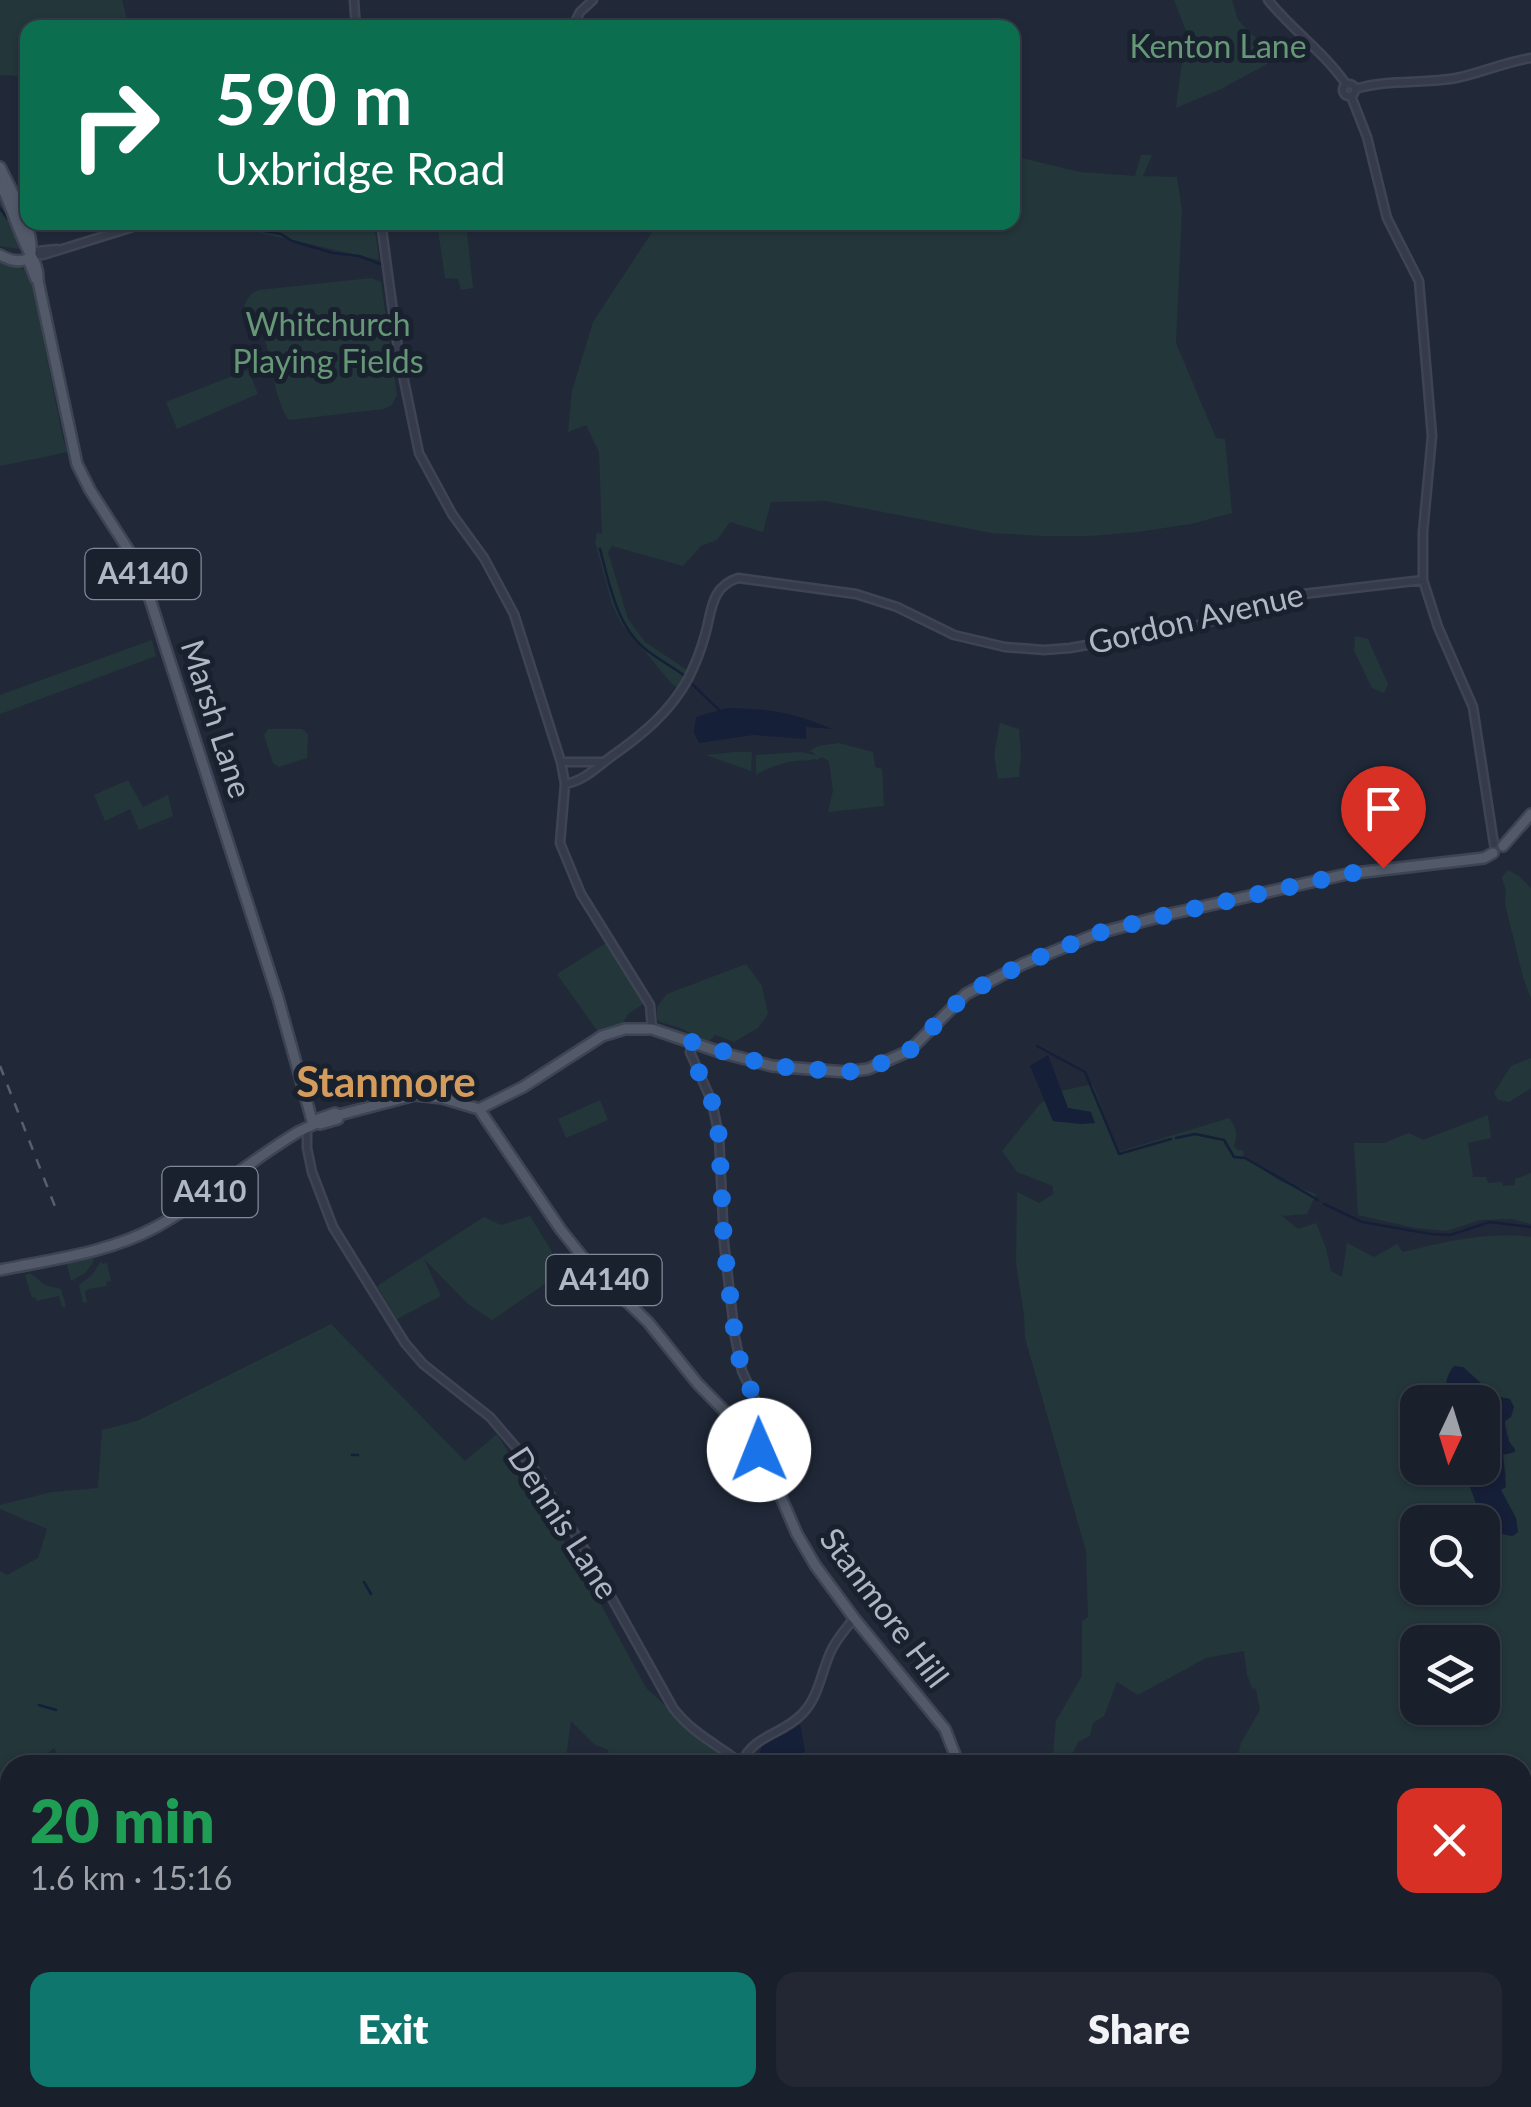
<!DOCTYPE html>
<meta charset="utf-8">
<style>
:root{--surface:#191f2b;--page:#222733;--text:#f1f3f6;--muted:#9fa2a9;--line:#373d47;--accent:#0f766e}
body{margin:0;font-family:Lato,sans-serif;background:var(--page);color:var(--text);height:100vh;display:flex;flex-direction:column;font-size:38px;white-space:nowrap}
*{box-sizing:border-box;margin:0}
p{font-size:32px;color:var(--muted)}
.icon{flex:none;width:55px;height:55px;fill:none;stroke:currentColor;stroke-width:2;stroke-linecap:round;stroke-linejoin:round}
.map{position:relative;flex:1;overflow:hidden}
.sheet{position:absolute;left:0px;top:1755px;width:1532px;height:352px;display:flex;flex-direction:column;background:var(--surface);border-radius:30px 30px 0 0;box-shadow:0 2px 8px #0004,0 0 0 2px var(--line)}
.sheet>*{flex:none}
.banner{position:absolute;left:20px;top:20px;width:1000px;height:210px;border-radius:20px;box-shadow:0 2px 8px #0004,0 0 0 2px var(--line);background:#0b6e4f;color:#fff;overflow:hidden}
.needle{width:65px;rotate:184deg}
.buttons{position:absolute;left:1400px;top:1385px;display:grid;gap:20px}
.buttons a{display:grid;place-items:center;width:100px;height:100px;border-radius:20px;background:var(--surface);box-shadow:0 2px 8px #0004,0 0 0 2px var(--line);font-size:50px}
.pin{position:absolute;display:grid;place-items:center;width:85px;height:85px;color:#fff;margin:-102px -42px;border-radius:50% 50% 50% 0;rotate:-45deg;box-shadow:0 0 10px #0007}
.pin .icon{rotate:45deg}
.me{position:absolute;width:110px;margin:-55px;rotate:359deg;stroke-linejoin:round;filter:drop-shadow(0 0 8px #0008)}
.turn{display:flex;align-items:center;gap:35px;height:210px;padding:0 30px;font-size:45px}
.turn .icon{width:130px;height:130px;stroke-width:2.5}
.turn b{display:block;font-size:70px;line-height:85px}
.round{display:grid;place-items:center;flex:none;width:105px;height:105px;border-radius:20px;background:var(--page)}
.summary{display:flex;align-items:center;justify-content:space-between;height:170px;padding:0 30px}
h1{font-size:60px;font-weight:800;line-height:75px;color:#1e9e55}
.action{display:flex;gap:20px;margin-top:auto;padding:20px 30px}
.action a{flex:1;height:115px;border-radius:20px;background:var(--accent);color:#fff;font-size:40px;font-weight:800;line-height:115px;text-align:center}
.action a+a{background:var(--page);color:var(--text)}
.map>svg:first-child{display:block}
</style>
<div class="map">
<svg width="1531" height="2107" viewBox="0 0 1531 2107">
<rect width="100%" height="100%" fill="#212939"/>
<!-- medical -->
<path fill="#302d3b" d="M265,2098H450L457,2107H248Z"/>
<!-- green -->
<path fill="#23363a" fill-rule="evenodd" d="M0,0H122L129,27L28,28L27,87L18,76L0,75Z
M1174,0H1232L1238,20L1276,59L1221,89L1176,108L1186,31Z
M1141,155H1152L1143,176L1177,177L1182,211L1176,343L1216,438L1225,439L1232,513L1191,524L1138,532L1088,536H1044L991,533L826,501L771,502L763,532L730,522L717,540L701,546L683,566L612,546L608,552L628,619L645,642L687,670L678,688L672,684L621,623L612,604L595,542L597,532L602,534L599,452L586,425L568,432L572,391L593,322L658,223L1012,222L1013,156L1080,172L1135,176Z
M0,197L11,219L19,249L0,246Z
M217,223H374L379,260Z
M437,223H466L473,288L461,290L458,279L445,278Z
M0,261L12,263L30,273L63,439L68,452L0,466Z
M371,278L381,282L397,395L392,405L384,409L289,420C274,400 271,357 263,332C262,328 259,320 257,317C253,312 248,310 244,307C246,299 251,293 259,290Z
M248,370L258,394L177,429L166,402Z
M1355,636L1368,639L1388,684L1384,693L1372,688L1354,651Z
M152,640L156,656L0,714V695Z
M1000,723L1019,729L1021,753L1019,777L998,779L994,755Z
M268,729H302L308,734L307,758L279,767L273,763L264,735Z
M839,743L873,752L875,767L882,769L884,806L828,812L833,791L829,761L822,757L817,760L814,759C809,761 803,760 797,761C784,762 764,769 756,775V755L801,752L816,755L810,751L818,746Z
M734,752H752L751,771L706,755Z
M128,780L143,807L168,795L173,816L139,830L130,809L105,821L94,795Z
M1508,870L1519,876L1531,888V999L1523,977L1505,904L1506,892L1502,877Z
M606,943L645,1003L628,1014L621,1027L598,1032L557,974Z
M746,964L762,986L768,1014L758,1028L734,1042L715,1035L709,1042L680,1028L660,1022L657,1019V1007L667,994Z
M1531,1058V1088L1509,1102L1498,1100L1494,1093L1511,1066Z
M1093,1084L1118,1152L1229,1118C1237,1128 1238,1134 1234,1146L1238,1150H1243L1244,1157L1280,1181L1316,1194L1307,1214L1282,1216L1298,1229L1316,1223L1326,1248L1331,1271L1342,1277L1347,1243L1374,1257L1397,1244L1403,1252C1444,1242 1489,1231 1531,1237V1870L1523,1869L1522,1765H1236L1241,1743L1260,1710L1256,1689L1252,1688L1247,1675L1244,1651L1206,1658L1138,1695L1117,1682L1104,1716L1093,1723L1090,1736L1078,1742L1067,1765H1052L1056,1721L1082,1676V1621L1088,1617L1086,1551L1025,1338L1024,1315L1016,1263L1017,1192L1039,1203L1053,1194V1186L1017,1172L1002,1151L1040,1104L1045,1101L1053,1121L1082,1124L1091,1112L1068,1108L1061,1091ZM1463,1367L1495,1396L1514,1406L1505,1421L1510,1444L1503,1455L1506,1476L1500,1490L1516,1518H1483L1463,1468H1418V1402H1450ZM1418,1522H1482V1588H1418ZM1418,1642H1482V1708H1418Z
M600,1100L608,1120L566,1138L558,1119Z
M1488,1115L1491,1138L1468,1143L1473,1177H1486L1488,1183L1502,1182L1503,1186L1515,1185V1179L1531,1173V1224L1512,1219L1481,1220L1446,1231L1415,1228L1358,1215L1354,1143H1384L1409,1133L1423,1140Z
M530,1216L564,1271L492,1320L468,1304L424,1259L441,1296L397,1319L377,1286L484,1217L501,1225Z
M93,1258L94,1261L85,1273L71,1281L66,1262Z
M101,1261L102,1264L107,1263L111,1281L106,1282L107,1286L88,1289L85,1292L87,1302L83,1303L79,1285L92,1275Z
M30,1273L45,1285L61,1289L66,1307H62L59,1296L37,1301L35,1297L32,1298L25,1275Z
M331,1324L465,1461L497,1434L584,1573L646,1688L720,1755L736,1765H613L608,1750L594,1744L571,1721L565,1765H137L132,1757L126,1765H64L54,1748L34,1765H10V1812L0,1792V1571L7,1575L38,1558L47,1529L0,1509V1505L52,1492L98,1488L102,1430L137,1421Z
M10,1889V2098H244L225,2107H0V1902Z
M451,2098H517L521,2107H461Z
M712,2098H918L873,2107H716Z
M958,2098H1320L1334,2107H964Z"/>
<!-- water -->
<path fill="#151f37" d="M727,708C770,709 792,712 832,729L806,727V739L753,735L699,743L694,732L696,717Z
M1048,1055L1068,1108L1091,1112L1095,1123L1082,1124L1053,1121L1030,1066Z
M1454,1366L1463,1367L1495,1396L1510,1399L1514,1407L1511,1417L1505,1421C1504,1431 1508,1442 1515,1449V1452L1503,1455L1506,1487L1501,1490L1516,1518L1518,1532L1513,1536C1478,1533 1475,1494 1463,1468H1482V1402H1450L1445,1396C1446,1384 1446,1375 1454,1366Z
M800,1724L805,1751L794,1758L778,1762L770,1756L762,1757L760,1752L762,1746Z"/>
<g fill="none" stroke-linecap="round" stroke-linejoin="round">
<!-- stream -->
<path stroke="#151f37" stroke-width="2.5" d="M0,208L7,218
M210,222L281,234L292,241L333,253L359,256L380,264
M600,549C610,586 617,631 652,654C663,662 674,668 685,676
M690,682L719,710
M1037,1046L1085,1072L1119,1154L1171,1139
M1176,1138L1195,1134L1224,1140L1234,1157L1245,1158L1318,1200
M1324,1204L1362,1222L1431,1234L1450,1235L1490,1222L1531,1227
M352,1455H358
M364,1582L371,1594
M39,1705L56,1710
M1200,2107L1203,2098"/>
<!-- minor casing -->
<g stroke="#3e4453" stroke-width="11">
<path id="minor" d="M354,0L356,28
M1268,0C1292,30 1325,53 1346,84
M572,28L580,12L593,0
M1343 90a6 6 0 1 1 12 0a6 6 0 1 1-12 0Z
M1355,89C1388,79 1422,84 1456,78C1481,73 1505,62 1531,58
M1351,96L1367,137L1387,218L1419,281L1432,436L1423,532V580L1438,627L1473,707L1494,844
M381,222L399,356L419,453L452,514L484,558L514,614L561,762L565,784L560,843L581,894L650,1005L652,1029
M32,255H43L149,222
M32,255L37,251L57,249
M561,762H603
M565,784C584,781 597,767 612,756C642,735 670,712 688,679C695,665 701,650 705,635C712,612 710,587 738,578L856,594L897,607L954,635L1005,647L1044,650L1070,648L1199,625L1303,594L1423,580
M692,1043L690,1052L712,1102L719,1136L724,1243L735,1337L742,1371L761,1412L763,1429L757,1444
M307,1128V1148L312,1172L333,1227L405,1343L423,1364L490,1417L532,1466L585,1550L673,1708C693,1734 717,1744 741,1763
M741,1764C754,1734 780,1736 801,1715C819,1698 821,1672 831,1651C837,1638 846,1629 854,1618
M232,2107L252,2098"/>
</g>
<!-- major casing -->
<g stroke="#3e4453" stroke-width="14">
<path id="major" d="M0,167C12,193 39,234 29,262L36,279
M0,183C10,203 16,224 25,244C31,258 39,264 38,281L77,464L90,490L140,568L278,998L313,1124
M0,255C9,260 21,264 30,257
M1503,846L1531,814
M479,1109L523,1087L602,1036L625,1029H652L723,1053L772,1066L846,1072L868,1069L909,1051L966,994L1023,964L1099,933L1170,914L1347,874L1484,858L1493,853
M479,1109L561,1230L589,1265L648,1322L698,1384L759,1446L797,1534L815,1565L854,1618L945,1729L959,1765
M317,1123L318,1119L335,1113L339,1115L415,1095L442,1098L479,1109
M0,1270C53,1259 108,1253 156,1227C206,1200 249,1161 298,1132L317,1123L320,1124L338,1119L339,1115
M1337,2098L1351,2107"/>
</g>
<!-- minor -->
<use href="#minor" stroke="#353b4a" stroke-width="6"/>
<!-- major -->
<use href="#major" stroke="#525a6a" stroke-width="9"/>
<!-- rail -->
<path stroke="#565f71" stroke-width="2.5" stroke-dasharray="10 10" stroke-linecap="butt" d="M0,1066L56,1209"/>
</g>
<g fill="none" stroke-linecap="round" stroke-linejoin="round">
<!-- route -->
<path stroke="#1a73e8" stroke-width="18" stroke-dasharray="0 32.4" d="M759,1450L757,1444L764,1426L761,1412L742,1371L735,1337L724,1244L719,1136L712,1102L690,1052L692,1042L772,1066L846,1072L868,1069L909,1051L966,994L1023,964L1098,933L1170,914L1347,874L1383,868"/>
</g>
<g text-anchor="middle" stroke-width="10" stroke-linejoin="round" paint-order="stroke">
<!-- shield labels -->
<g fill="#1a212e" stroke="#828998" stroke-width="2.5">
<rect x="85.5" y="549" width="115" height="50" rx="8"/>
<rect x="162.5" y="1167" width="95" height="50" rx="8"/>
<rect x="546.5" y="1255" width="115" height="50" rx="8"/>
</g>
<g font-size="30" font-weight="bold" fill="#afb6c6">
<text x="143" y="584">A4140</text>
<text x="210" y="1202">A410</text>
<text x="604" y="1290">A4140</text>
</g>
<!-- park labels -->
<g font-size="32" fill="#669776" stroke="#1a212e">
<text x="1218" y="58">Kenton Lane</text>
<text x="328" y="336">Whitchurch<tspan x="328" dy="37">Playing Fields</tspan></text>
</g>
<!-- street labels -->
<g font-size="32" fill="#afb6c6" stroke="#1a212e">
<text transform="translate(1196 619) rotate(-13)" y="11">Gordon Avenue</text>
<text transform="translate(216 719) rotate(72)" y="11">Marsh Lane</text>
<text transform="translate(563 1523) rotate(57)" y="11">Dennis Lane</text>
<text transform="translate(884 1608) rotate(53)" y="11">Stanmore Hill</text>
</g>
<!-- district labels -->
<g font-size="42" font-weight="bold" fill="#d49c5c" stroke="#1a212e">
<text x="386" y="1097">Stanmore</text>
</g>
</g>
</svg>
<div class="buttons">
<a><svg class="needle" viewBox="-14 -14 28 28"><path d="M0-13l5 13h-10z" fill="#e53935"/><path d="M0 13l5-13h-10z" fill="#9fa2a9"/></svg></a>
<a><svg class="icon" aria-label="search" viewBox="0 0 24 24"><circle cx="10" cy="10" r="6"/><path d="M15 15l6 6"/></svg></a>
<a><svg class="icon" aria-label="layers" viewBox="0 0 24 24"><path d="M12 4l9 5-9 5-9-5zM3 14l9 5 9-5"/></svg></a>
</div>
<div class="pin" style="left:1383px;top:868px;background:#d93025"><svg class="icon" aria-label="arrive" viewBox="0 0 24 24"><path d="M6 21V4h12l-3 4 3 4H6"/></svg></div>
<svg class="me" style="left:759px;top:1450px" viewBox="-20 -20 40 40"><circle r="19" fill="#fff"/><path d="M0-13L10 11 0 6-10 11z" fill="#1a73e8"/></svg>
<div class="banner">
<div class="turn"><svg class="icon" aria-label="right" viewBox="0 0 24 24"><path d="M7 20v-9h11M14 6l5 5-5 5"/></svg><div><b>590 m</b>Uxbridge Road</div></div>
</div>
<section class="sheet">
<div class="summary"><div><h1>20 min</h1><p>1.6 km · 15:16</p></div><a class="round" style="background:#d93025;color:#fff"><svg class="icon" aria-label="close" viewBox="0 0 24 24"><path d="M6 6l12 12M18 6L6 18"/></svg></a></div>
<div class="action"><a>Exit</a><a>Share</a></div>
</section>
</div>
